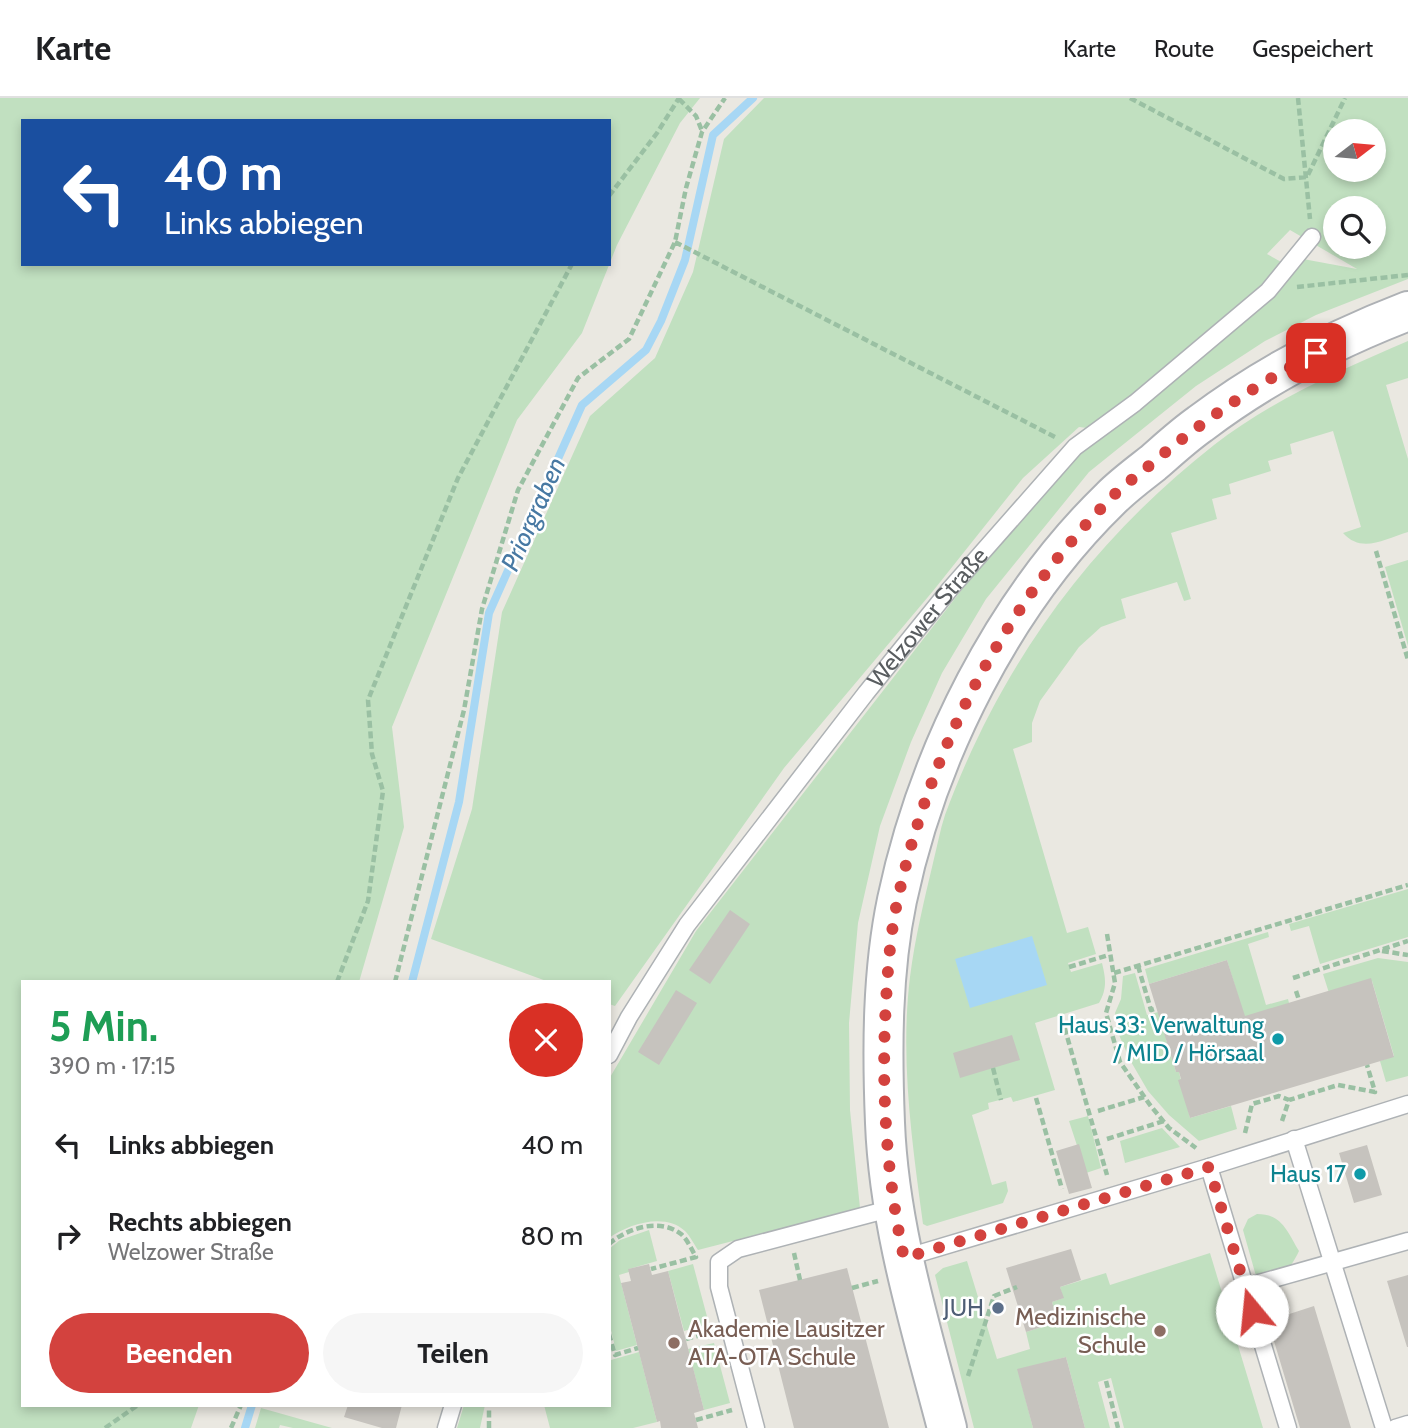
<!DOCTYPE html>
<html lang="de">
<meta charset="utf-8">
<style>
:root{--surface:#fff;--page:#f6f6f6;--text:#202124;--muted:#757577;--line:#e0e0e0;--accent:#d3423e}
body{margin:0;font-family:Cabin,sans-serif;background:var(--page);color:var(--text);height:100vh;display:flex;flex-direction:column;font-size:26px;white-space:nowrap}
*{box-sizing:border-box;margin:0}
p{font-size:23px;color:var(--muted)}
.icon{flex:none;width:38px;height:38px;fill:none;stroke:currentColor;stroke-width:2;stroke-linecap:round;stroke-linejoin:round}
.map{position:relative;flex:1;overflow:hidden}
.side{position:absolute;left:21px;top:882px;width:590px;height:427px;display:flex;flex-direction:column;background:var(--surface);border-radius:0px;box-shadow:0 4px 10px #0003}
.side>*{flex:none}
.guide{position:absolute;left:21px;top:21px;width:590px;height:147px;border-radius:0px;box-shadow:0 4px 10px #0003;background:#1a4fa0;color:#fff;overflow:hidden}
.needle{width:46px;rotate:74deg}
.buttons{position:absolute;left:1323px;top:21px;display:grid;gap:14px}
.buttons a{display:grid;place-items:center;width:63px;height:63px;border-radius:50%;background:var(--surface);box-shadow:0 4px 10px #0003;font-size:35px}
.pin{position:absolute;display:grid;place-items:center;width:60px;height:60px;color:#fff;margin:-30px;border-radius:14px;box-shadow:0 4px 10px #0006}
.me{position:absolute;width:77px;margin:-38px;rotate:343deg;stroke-linejoin:round;filter:drop-shadow(0 0 5px #0008)}
.turn{display:flex;align-items:center;gap:24px;height:147px;padding:0 28px;font-size:32px}
.turn .icon{width:91px;height:91px;stroke-width:2.5}
.turn b{display:block;font-size:49px;line-height:60px}
.round{display:grid;place-items:center;flex:none;width:74px;height:74px;border-radius:37px;background:var(--page)}
.summary{display:flex;align-items:center;justify-content:space-between;height:119px;padding:0 28px}
h1{font-size:42px;font-weight:800;line-height:52px;color:#1e9e55}
.primary-button{display:flex;gap:14px;margin-top:auto;padding:14px 28px}
.primary-button a{flex:1;height:80px;border-radius:42px;background:var(--accent);color:#fff;font-size:28px;font-weight:800;line-height:80px;text-align:center}
.primary-button a+a{background:var(--page);color:var(--text)}
ul{padding:0;list-style:none}
li{display:flex;align-items:center;gap:21px;height:91px;padding:0 28px}
li div{flex:1}
li b{display:block;font-size:26px}
li em{font-style:normal}
header{display:flex;align-items:center;gap:42px;box-sizing:border-box;height:98px;padding:0 35px;background:var(--surface);border-bottom:2px solid var(--line)}
header strong{font-size:33px}
nav{display:flex;gap:38px;margin-inline-start:auto;font-size:24px}
.map>svg:first-child{display:block}
</style>
<header>
<strong>Karte</strong>
<nav><a>Karte</a><a>Route</a><a>Gespeichert</a></nav>
</header>
<div class="map">
<svg width="1408" height="1330" viewBox="0 0 1408 1330">
<rect width="100%" height="100%" fill="#eae8e1"/>
<!-- green -->
<path fill="#c1e0c0" fill-rule="evenodd" d="M0,0H700L680,25L617,147L582,235L517,322L392,629L404,729L359,884H23V1307H199L191,1330H0ZM23,23H609V166H23Z
M764,0H1408V181L1316,217L1265,243L1196,288L1089,374L986,501L942,575L911,644L880,728L858,825L849,925L850,1012L860,1110L698,1152C694,1146 690,1138 685,1133C665,1114 628,1126 609,1140V981L696,833L1037,395L1137,304L1087,330L1079,329L1023,380L933,493L784,670L615,908L609,906V884H549L431,841L472,711L502,514L590,318L655,260L693,174L724,41ZM1335,33H1374V72H1335ZM1335,110H1374V149H1335ZM1290,132L1357,171L1303,161L1283,165L1267,156Z
M1408,243V280L1386,287L1408,361V434C1384,441 1362,456 1343,435L1361,429L1333,333L1290,346L1292,356L1268,363L1271,373L1229,386L1231,396L1212,401L1217,421L1171,435L1191,501L1184,503L1177,484L1121,501L1126,520L1101,529L1079,549L1040,603L1032,625V644L1013,651L1067,835L1088,829L1096,856L1068,865L1071,874L1102,865C1106,881 1107,891 1099,905L1035,925L1055,992L1013,1004L1011,999L988,1005L989,1011L972,1017L992,1087L1006,1083L1008,1093L1003,1105L927,1128L923,1126C912,1044 900,961 910,879C915,840 924,803 933,765C937,749 940,732 945,717C1000,568 1089,445 1214,347C1272,302 1341,272 1408,243Z
M1408,462V548L1385,469Z
M1408,791V839L1320,866L1309,828L1291,833L1289,826Z
M1268,834L1269,839L1248,846L1266,907L1288,901L1291,913L1243,928L1244,918L1227,862L1149,886L1145,871Z
M1378,860L1408,864V978L1386,984L1380,963L1394,958L1372,883L1329,895L1323,876Z
M1135,875L1147,917L1166,912V941L1176,974H1179L1190,1020L1231,1008L1237,1031L1199,1043L1169,1017L1148,993L1130,962L1119,937L1115,915L1121,901L1123,878Z
M1088,1018L1101,1070L1086,1075L1069,1023Z
M1162,1030L1180,1049L1125,1065L1120,1043Z
M1257,1116C1282,1116 1287,1133 1299,1153C1287,1178 1281,1177 1256,1178L1243,1132L1248,1121Z
M649,1132L657,1163L629,1171V1174L619,1177L637,1247L616,1253L609,1224V1151L620,1142Z
M1210,1155L1263,1330H1124L1111,1280L1098,1284L1110,1330H1085L1066,1259L1018,1272L1033,1330H974L935,1177L943,1170L967,1163L997,1261L1030,1251L1026,1234L1058,1224L1052,1204L1063,1200L1060,1189L1106,1175L1110,1187Z
M693,1166L709,1226L684,1233L668,1173Z
M714,1245L730,1305L704,1312L688,1251Z
M609,1254L611,1262L639,1254L657,1324L633,1330H550L544,1307H609Z
M464,1307H485L480,1330H457Z
M261,1310L332,1330H293L280,1327L279,1330H255Z"/>
<!-- water -->
<path fill="#a7d7f4" d="M1032,838L1047,887L970,910L955,861Z"/>
<g fill="none" stroke-linecap="round" stroke-linejoin="round">
<!-- stream -->
<path stroke="#a7d7f4" stroke-width="8" d="M412,884L459,704L489,515L582,307L646,252L661,223L685,162L713,37L753,0
M245,1330L252,1307"/>
</g>
<!-- building -->
<path fill="#c6c3be" d="M730,812L750,826L710,886L689,872Z
M1227,862L1245,918L1371,880L1394,959L1190,1020L1178,982L1181,981L1179,974H1176L1149,886Z
M676,892L697,905L659,967L638,954Z
M1012,937L1020,962L960,980L953,955Z
M1079,1046L1092,1090L1069,1096L1056,1053Z
M1367,1047L1382,1097L1354,1105L1339,1055Z
M1071,1151L1081,1182L1060,1189L1064,1200L1052,1204L1058,1224L1026,1234L1006,1170Z
M649,1166L652,1177L668,1173L704,1312L694,1315L698,1330H661L660,1323L657,1324L621,1185L631,1183L628,1171Z
M847,1170L889,1330H794L759,1192Z
M1408,1177V1249H1407L1387,1183Z
M1314,1208L1351,1330H1300L1268,1223Z
M1066,1259L1085,1330H1033L1017,1271Z
M348,1307H402L396,1330H382L344,1319Z"/>
<g fill="none" stroke-linecap="round" stroke-linejoin="round">
<!-- lane casing -->
<g stroke="#aeb2b5" stroke-width="19">
<g id="lane">
<path id="s1" d="M609,957L629,919L687,827L866,595L950,491L1075,349L1135,305L1268,193L1312,139"/>
<path d="M1294,1041L1384,1330"/>
<path d="M1209,1069L1288,1330"/>
<path d="M904,1160L1209,1069L1408,1006"/>
<path d="M1245,1189L1408,1143"/>
<path d="M446,1330L453,1307"/>
<path d="M756,1330L719,1189V1164L738,1151L893,1110"/>
<path d="M1395,1330L1408,1326"/>
</g>
</g>
<!-- secondary casing -->
<g stroke="#aeb1b5" stroke-width="42">
<path id="secondary" d="M947,1330C921,1230 889,1129 885,1025C882,951 882,874 897,802C928,655 1004,504 1111,400C1124,387 1139,376 1153,365C1168,352 1183,338 1200,326C1262,279 1335,241 1408,213"/>
</g>
<!-- path -->
<path stroke="#9ac0a3" stroke-width="4.5" stroke-dasharray="7 3.5" stroke-linecap="butt" d="M1130,0L1284,81L1307,79L1345,0
M1298,0L1310,121
M679,1L696,18L702,33
M609,98L657,35L679,0
M675,144L1057,340
M1297,189L1408,177
M1376,453L1408,562
M1107,836L1115,885L1106,915L1120,964L1150,1007L1169,1030L1196,1050
M1382,853L1408,857
M1138,868L1151,912L1157,910
M1069,869L1109,857
M1114,875L1408,787
M1293,880L1408,843
M337,884L368,803L383,693L372,656L368,602L458,380L572,166
M395,884L464,612L482,511L518,392L578,280L629,241L675,144L686,90L702,34L725,0
M1296,893L1299,902
M1072,925L1064,928L1107,1077
M993,970L1001,1002
M1036,1000L1062,1091
M1098,1013L1144,999
M1282,1023L1289,1002L1338,987L1375,994L1367,967
M1245,1035L1252,1006L1279,998L1289,1002
M1107,1041L1164,1023
M609,1146C626,1131 659,1119 681,1136C687,1141 692,1152 696,1159L651,1171
M794,1155L800,1182
M852,1190L878,1183
M609,1236L615,1257L638,1250
M686,1241L712,1234
M968,1278L994,1198L1017,1189
M1106,1283L1118,1330
M696,1322L732,1312
M105,1330L138,1307
M231,1330L241,1307
M489,1330V1307"/>
<!-- lane -->
<use href="#lane" stroke="#fff" stroke-width="16"/>
<!-- secondary -->
<use href="#secondary" stroke="#fff" stroke-width="38"/>
</g>
<g fill="none" stroke-linecap="round" stroke-linejoin="round">
<!-- route -->
<path stroke="#d3423e" stroke-width="12" stroke-dasharray="0 21.6" d="M1252,1213L1209,1069L904,1160C887,1081 882,1003 885,924C887,883 889,841 898,800C931,650 1002,511 1110,401C1122,388 1137,378 1151,366C1205,321 1254,288 1316,255"/>
</g>
<!-- markers -->
<g fill="#0f9aa8" stroke="#fff" stroke-width="2.5">
<circle cx="1278" cy="941" r="7"/>
<circle cx="1360" cy="1076" r="7"/>
</g>
<circle fill="#5c6f8a" stroke="#fff" stroke-width="2.5" cx="998" cy="1210" r="7"/>
<g fill="#8d6e63" stroke="#fff" stroke-width="2.5">
<circle cx="1160" cy="1233" r="7"/>
<circle cx="674" cy="1245" r="7"/>
</g>
<g text-anchor="middle" stroke-width="5" stroke-linejoin="round" paint-order="stroke">
<!-- street labels -->
<g font-size="24" fill="#595d60" stroke="#fff">
<text dy="8" stroke="none"><textPath href="#s1" startOffset="542">Welzower Straße</textPath></text>
</g>
<!-- culture labels -->
<g font-size="24" fill="#0d838f" stroke="#fff" text-anchor="end">
<text x="1264" y="935">Haus 33: Verwaltung<tspan x="1264" dy="28">/ MID / Hörsaal</tspan></text>
<text x="1346" y="1084">Haus 17</text>
</g>
<!-- service labels -->
<g font-size="24" fill="#4e5e75" stroke="#fff" text-anchor="end">
<text x="984" y="1218">JUH</text>
</g>
<!-- education labels -->
<g font-size="24" fill="#785e54" stroke="#fff" text-anchor="end">
<text x="1146" y="1227">Medizinische<tspan x="1146" dy="28">Schule</tspan></text>
<text x="688" y="1239" text-anchor="start">Akademie Lausitzer<tspan x="688" dy="28">ATA-OTA Schule</tspan></text>
</g>
<!-- water labels -->
<g font-size="26" font-style="italic" fill="#4879a3" stroke="#fff">
<text transform="translate(533 416) rotate(-66)" y="9">Priorgraben</text>
</g>
</g>
</svg>
<div class="buttons">
<a><svg class="needle" viewBox="-14 -14 28 28"><path d="M0-13l5 13h-10z" fill="#e53935"/><path d="M0 13l5-13h-10z" fill="#757577"/></svg></a>
<a><svg class="icon" aria-label="search" viewBox="0 0 24 24"><circle cx="10" cy="10" r="6"/><path d="M15 15l6 6"/></svg></a>
</div>
<div class="pin" style="left:1316px;top:255px;background:#d93025"><svg class="icon" aria-label="arrive" viewBox="0 0 24 24"><path d="M6 21V4h12l-3 4 3 4H6"/></svg></div>
<svg class="me" style="left:1252px;top:1213px" viewBox="-20 -20 40 40"><circle r="19" fill="#fff"/><path d="M0-13L10 11 0 6-10 11z" fill="#d3423e"/></svg>
<div class="guide">
<div class="turn"><svg class="icon" aria-label="left" viewBox="0 0 24 24"><path d="M17 20v-9H6M10 6l-5 5 5 5"/></svg><div><b>40 m</b>Links abbiegen</div></div>
</div>
<section class="side">
<div class="summary"><div><h1>5 Min.</h1><p>390 m · 17:15</p></div><a class="round" style="background:#d93025;color:#fff"><svg class="icon" aria-label="close" viewBox="0 0 24 24"><path d="M6 6l12 12M18 6L6 18"/></svg></a></div>
<ul>
<li><svg class="icon" aria-label="left" viewBox="0 0 24 24"><path d="M17 20v-9H6M10 6l-5 5 5 5"/></svg><div><b>Links abbiegen</b></div><em>40 m</em></li>
<li><svg class="icon" aria-label="right" viewBox="0 0 24 24"><path d="M7 20v-9h11M14 6l5 5-5 5"/></svg><div><b>Rechts abbiegen</b><p>Welzower Straße</p></div><em>80 m</em></li>
</ul>
<div class="primary-button"><a>Beenden</a><a>Teilen</a></div>
</section>
</div>
